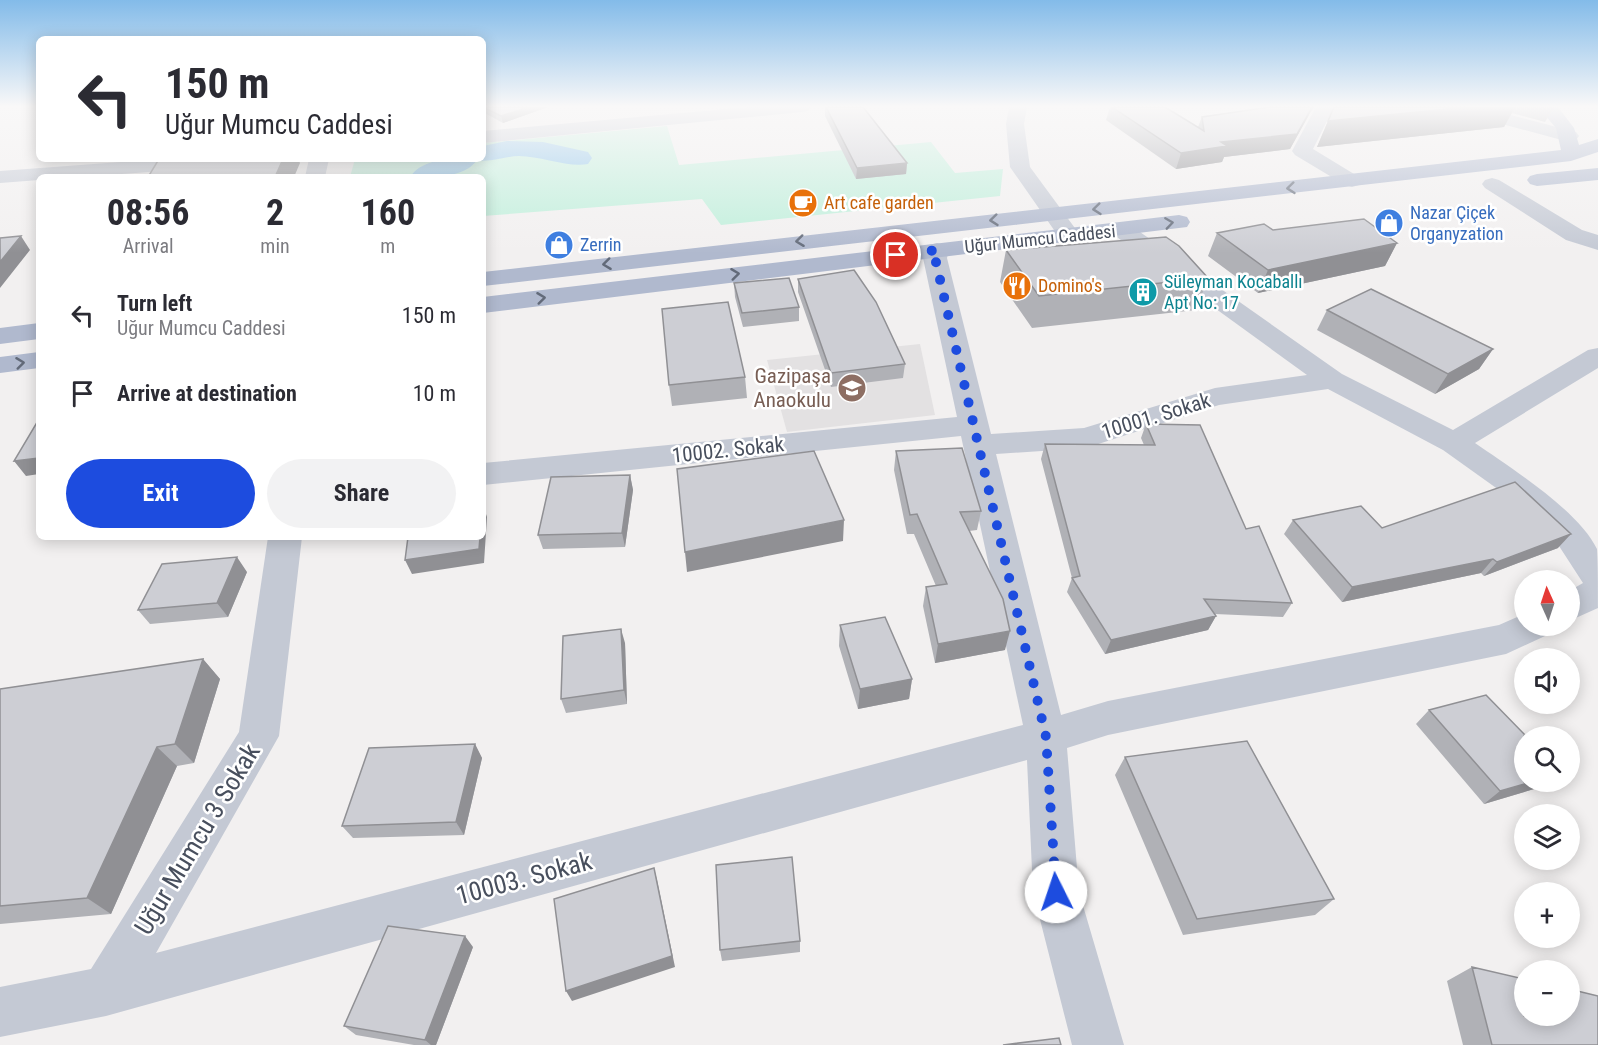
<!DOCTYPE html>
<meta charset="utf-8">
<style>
:root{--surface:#fff;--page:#f2f2f3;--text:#2b2b33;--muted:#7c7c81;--accent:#1d4cdf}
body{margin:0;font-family:"Roboto Condensed",sans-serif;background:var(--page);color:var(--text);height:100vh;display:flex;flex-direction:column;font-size:22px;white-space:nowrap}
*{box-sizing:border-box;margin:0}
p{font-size:20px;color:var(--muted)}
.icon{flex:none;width:33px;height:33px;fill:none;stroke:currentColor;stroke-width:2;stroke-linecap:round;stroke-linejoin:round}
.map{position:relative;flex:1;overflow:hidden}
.sheet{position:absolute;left:36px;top:174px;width:450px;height:366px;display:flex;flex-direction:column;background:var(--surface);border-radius:9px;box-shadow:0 3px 15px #0003}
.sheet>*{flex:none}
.banner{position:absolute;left:36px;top:36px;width:450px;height:126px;border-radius:9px;box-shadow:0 3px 15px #0003;background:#fff;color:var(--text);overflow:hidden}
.needle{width:39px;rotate:357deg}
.controls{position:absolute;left:1514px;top:570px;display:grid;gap:12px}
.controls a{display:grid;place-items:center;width:66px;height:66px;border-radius:50%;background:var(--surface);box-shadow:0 3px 15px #0003;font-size:30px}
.pin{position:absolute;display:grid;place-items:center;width:51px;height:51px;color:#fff;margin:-26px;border:3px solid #fff;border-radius:50%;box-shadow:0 2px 6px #0007}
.me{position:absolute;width:66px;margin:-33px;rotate:356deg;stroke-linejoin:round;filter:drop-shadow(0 0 4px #0008)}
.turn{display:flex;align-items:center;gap:21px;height:126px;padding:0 30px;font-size:27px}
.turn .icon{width:78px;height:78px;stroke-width:2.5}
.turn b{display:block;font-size:42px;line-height:51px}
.eta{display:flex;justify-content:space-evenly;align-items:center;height:102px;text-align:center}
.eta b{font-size:36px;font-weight:700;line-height:42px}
.button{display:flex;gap:12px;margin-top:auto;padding:12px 30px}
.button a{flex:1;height:69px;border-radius:36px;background:var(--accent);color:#fff;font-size:24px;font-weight:700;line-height:69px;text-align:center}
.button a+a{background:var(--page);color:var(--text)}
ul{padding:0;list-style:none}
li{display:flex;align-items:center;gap:18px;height:78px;padding:0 30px}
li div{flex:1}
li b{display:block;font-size:22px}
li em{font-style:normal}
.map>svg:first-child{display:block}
</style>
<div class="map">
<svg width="1598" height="1045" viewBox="0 0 1598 1045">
<rect width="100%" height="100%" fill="#f2f0f0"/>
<!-- education -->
<path fill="#e3e1e2" d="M920,344L935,415L787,432L767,360Z"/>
<!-- green -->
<path fill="#bfefdb" d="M667,126L679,165L931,142L955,173L1003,169L1000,196L721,225L702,199L483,216V177H350L355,159H483V143Z"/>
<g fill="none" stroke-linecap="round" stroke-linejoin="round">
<!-- canal -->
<path fill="#8dc5eb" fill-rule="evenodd" d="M507,141L543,142L588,152L592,158L588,164C569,168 541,156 519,156C506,156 490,163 477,160C464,179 430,177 410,177C425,155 460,159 483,159V146Z"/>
<!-- minor -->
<path fill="#c4c9d4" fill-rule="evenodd" d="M748,107H811L808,111L802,112L483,143V131Z
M1009,107H1027L1024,124L1030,167L1080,235L1077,240L1069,242L1061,240L1010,167L1006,124Z
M1316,107H1334L1313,149L1359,177L1362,181L1359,185L1352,187L1345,185L1295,155L1292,151Z
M1451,107H1479L1576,132L1579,136L1576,140L1569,142L1454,111Z
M161,159H252L249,163L242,165L82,177H39V180L0,183V171Z
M309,159H329L325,177H305Z
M1492,178L1499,180L1582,230L1598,235V250L1566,240L1485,188L1482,184L1485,180Z
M1122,223L1130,225L1342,374L1453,430L1588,350L1598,348V368L1475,443C1511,468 1578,510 1597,549C1598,560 1598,595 1598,608L1569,621V591L1583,583L1559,546L1513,500L1443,450L1328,389L1219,405L1086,448L996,454L1061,715L1108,701L1499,625L1524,614V626H1550L1545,636L1506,654L1108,735L1067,748L1079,892L1124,1045H1072L1033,892L1027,760L106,1016L0,1037V987L91,969L239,732L268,537H302L279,736L156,953L1023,725L961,436L483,485V463L957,417L923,258L929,245L937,243L945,245L949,250L947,258L991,434L1084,428L1215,388L1307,375L1114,235L1111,230L1114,225Z"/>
<!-- major -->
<path fill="#b0b9ce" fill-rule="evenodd" d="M1538,107H1558L1574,128L1579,145L1598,139V152L1571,161L483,286V272L1561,150L1556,128Z
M1598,168V180L1537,186L1530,184L1527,180L1530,176L1537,174Z
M1179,215L1187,217L1190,222L1187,227L483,313V297Z
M39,323V339L0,344V328Z
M39,352V368L0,373V357Z"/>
</g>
<!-- wall -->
<path fill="#b0b1b6" d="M483,107H548L503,123L483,112Z
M825,107H863L907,163L906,174L856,179L825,116Z
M1110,107H1165L1198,127L1202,117L1270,107H1315L1309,114L1290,149L1224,157L1222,162L1176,169L1106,120Z
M1334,107H1554L1545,122L1512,113L1504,127L1317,147Z
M1273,230L1397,243L1385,266L1258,293L1208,256L1217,233Z
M1006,250L1208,278L1196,310L1032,328L1000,282Z
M798,279L905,364L903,378L831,387L798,292Z
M734,283L799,307V321L743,327L735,297Z
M1327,310L1493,349L1479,369L1435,394L1317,330Z
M745,377L747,398L672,406L669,385Z
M1146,424L1246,529L1292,603L1283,617L1215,614L1216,616L1208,630L1105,654L1067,592L1072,578L1041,459L1045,444L1144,445L1141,438Z
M896,451L981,511L977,530L969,531L1005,650L935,663L923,606L926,587L936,586L914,534H907L894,470Z
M630,475L633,490L625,547L543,549L538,535Z
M1293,520L1382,528L1558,548L1484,576L1481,573L1342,602L1284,534Z
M247,572L228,617L150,624L138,610Z
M840,625L912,679L909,699L858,709L839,646Z
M625,643L627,704L566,713L561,699Z
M203,659L220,679L194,763L177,766L111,914L0,924V689Z
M1429,710L1544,786L1484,804L1416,724Z
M475,744L482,758L464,835L353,838L342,826Z
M1125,757L1334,899L1315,915L1183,935L1115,775Z
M800,941V952L722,961L720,950Z
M473,947L436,1045H414L356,1035L344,1026Z
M1472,967L1598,1045H1463L1447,981Z"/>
<!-- shaded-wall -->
<path fill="#909094" d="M529,107H548L503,123L501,116Z
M1313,107L1309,115L1290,149L1224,157L1222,162L1176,169L1181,153L1221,142Z
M1467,107H1515L1504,127L1317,147L1328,121Z
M283,159H298L300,163L294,177H275Z
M907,163L906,174L856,179L857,168Z
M21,236L30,250L0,288V262Z
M1397,243L1385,266L1258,293L1268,270Z
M1493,349L1479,369L1435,394L1448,374Z
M39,458V474L26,476L14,461Z
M630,475L633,490L625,547L622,533Z
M483,505L487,517L484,563L412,574L405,560L480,537H483Z
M844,520L843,541L687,572L685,552Z
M1571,534L1558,548L1484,576L1497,562Z
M237,557L247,572L228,617L217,603Z
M1493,559L1481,573L1342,602L1352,587Z
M1216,616L1208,630L1105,654L1111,640Z
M621,629L625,643L627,704L624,690Z
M1010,631L1005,650L935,663L938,644Z
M203,659L220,679L194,763L175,744Z
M912,679L909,699L858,709L860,689Z
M475,744L482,758L464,835L456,822Z
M157,747L177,766L111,914L87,898Z
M1531,782H1549L1544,786L1484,804L1500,791Z
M654,868L657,880L675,967L572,1001L566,991Z
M465,936L473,947L436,1045H431L425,1040Z"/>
<!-- building -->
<path fill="#cdced4" stroke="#909094" stroke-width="1.5" d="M483,107H529L501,116Z
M826,107H863L907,163L857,168Z
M1112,107H1165L1204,131L1202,117L1270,107H1312L1297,134L1221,142L1227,146L1181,153Z
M1334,107H1467L1328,121Z
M159,159H283L275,177H148Z
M1364,219L1397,243L1268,270L1217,233L1264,224L1273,230Z
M21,236L0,262V238Z
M1166,237L1179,246L1208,278L1039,296L1006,250Z
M854,270L876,302L905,364L831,373L798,279Z
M789,278L799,307L742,313L734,283Z
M1371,289L1493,349L1448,374L1327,310Z
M728,302L745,377L669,385L662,309Z
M39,419V458L14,461Z
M1146,424L1200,425L1246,529L1259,526L1292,603L1204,599L1216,616L1111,640L1072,578L1080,576L1045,444L1155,445Z
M962,448L981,511L960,512L1003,599L1010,631L938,644L926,587L947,584L917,514L910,515L896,451Z
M814,451L844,520L685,552L677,469Z
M630,475L622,533L538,535L551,477Z
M1515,482L1571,534L1497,562L1493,559L1352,587L1293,520L1361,506L1382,528Z
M408,537H480L479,549L405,560Z
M237,557L217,603L138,610L162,564Z
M885,617L912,679L860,689L840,625Z
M621,629L624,690L561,699L563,636Z
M203,659L175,744L157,747L87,898L0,906V689Z
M1486,695L1526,736H1524V782H1531L1500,791L1429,710Z
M1247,741L1334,899L1197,919L1125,757Z
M475,744L456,822L342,826L369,748Z
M792,857L800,941L720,950L716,865Z
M654,868L672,956L566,991L554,899Z
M388,926L465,936L425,1040L344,1026Z
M1472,967L1524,979V1016H1569V989L1598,996V1045H1492Z
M1059,1038L1061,1045H1003Z"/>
<!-- one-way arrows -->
<defs><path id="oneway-chevron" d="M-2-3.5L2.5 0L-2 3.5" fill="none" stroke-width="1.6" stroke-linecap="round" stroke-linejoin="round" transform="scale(1.5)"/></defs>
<g stroke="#626a79">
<use href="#oneway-chevron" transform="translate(1291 188) rotate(174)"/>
<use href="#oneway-chevron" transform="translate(1097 209) rotate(174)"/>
<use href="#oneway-chevron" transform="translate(994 220) rotate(174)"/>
<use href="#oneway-chevron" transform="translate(1169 223) rotate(-8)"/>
<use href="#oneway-chevron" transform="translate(800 241) rotate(173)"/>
<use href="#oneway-chevron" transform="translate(607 264) rotate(173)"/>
<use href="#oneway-chevron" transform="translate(735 274) rotate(-7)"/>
<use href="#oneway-chevron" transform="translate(541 298) rotate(-7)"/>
<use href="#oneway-chevron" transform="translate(20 363) rotate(-7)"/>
</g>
<!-- sky -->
<linearGradient id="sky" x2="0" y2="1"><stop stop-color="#83bbe9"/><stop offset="0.42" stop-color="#f9f8f8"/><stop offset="1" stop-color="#f9f8f8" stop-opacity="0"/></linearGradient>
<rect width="1598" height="253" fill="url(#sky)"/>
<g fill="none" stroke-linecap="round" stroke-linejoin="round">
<!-- route -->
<path stroke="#1d4cdf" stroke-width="10" stroke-dasharray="0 18" d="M896,255L937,250L935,258L1046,737L1056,892"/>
</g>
<!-- icons -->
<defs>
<g id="cafe-disc" transform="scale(1.5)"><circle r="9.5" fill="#e8710a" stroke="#fff"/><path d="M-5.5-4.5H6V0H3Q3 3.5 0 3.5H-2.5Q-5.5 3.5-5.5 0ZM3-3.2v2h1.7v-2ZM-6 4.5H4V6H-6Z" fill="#fff"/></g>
<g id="shop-disc" transform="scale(1.5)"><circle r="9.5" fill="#3f7fe0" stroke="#fff"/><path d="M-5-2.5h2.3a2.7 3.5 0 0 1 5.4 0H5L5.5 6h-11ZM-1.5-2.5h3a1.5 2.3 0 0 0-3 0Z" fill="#fff"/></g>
<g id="restaurant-disc" transform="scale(1.5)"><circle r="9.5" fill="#e8710a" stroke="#fff"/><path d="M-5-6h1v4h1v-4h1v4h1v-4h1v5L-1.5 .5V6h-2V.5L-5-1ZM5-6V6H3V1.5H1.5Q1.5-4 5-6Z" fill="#fff"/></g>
<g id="building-disc" transform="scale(1.5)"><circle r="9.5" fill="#0f9aa8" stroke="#fff"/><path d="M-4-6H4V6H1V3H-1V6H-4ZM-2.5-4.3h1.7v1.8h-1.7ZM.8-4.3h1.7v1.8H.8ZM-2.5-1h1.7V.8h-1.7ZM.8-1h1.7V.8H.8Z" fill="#fff"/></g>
<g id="school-disc" transform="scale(1.5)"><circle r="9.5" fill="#8d6e63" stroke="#fff"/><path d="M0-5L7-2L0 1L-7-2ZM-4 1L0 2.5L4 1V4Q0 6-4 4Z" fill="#fff"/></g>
</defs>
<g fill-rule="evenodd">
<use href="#cafe-disc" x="803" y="203"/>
<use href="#shop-disc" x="1389" y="223"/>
<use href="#shop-disc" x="559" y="245"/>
<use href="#restaurant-disc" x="1017" y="286"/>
<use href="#building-disc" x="1143" y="292"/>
<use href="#school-disc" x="852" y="388"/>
</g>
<g text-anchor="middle" stroke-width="5" stroke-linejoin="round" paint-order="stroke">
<!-- far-food labels -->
<g font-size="18" fill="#c56008" stroke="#fff" text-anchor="start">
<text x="824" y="209">Art cafe garden</text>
<text x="1038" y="292">Domino's</text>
</g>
<!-- far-shop labels -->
<g font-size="18" fill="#366cbe" stroke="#fff" text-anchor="start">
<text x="1410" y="219">Nazar Çiçek<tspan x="1410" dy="21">Organyzation</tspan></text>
<text x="580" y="251">Zerrin</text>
</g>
<!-- far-street labels -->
<g font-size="18" fill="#484f5d" stroke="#fff">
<text transform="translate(1040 239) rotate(-6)" y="6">Uğur Mumcu Caddesi</text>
</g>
<!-- far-culture labels -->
<g font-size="18" fill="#0d838f" stroke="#fff" text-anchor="start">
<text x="1164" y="288">Süleyman Kocaballı<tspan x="1164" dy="21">Apt No: 17</tspan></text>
</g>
<!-- education labels -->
<g font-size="21" fill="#785e54" stroke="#fff" text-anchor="end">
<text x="831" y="383">Gazipaşa<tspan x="831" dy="24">Anaokulu</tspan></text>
</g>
<!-- street labels -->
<g font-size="21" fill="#484f5d" stroke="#fff">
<text transform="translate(1156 416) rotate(-17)" y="7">10001. Sokak</text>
<text transform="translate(728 450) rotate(-6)" y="7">10002. Sokak</text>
</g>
<!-- near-street labels -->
<g font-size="26" fill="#484f5d" stroke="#fff">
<text transform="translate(197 839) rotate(-59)" y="9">Uğur Mumcu 3 Sokak</text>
<text transform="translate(524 878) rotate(-15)" y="9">10003. Sokak</text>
</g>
</g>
</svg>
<div class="controls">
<a><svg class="needle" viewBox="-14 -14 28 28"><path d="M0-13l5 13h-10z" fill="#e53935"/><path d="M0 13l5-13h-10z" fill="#7c7c81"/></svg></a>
<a><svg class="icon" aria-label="sound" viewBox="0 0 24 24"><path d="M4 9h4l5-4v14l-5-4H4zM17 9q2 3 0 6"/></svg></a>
<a><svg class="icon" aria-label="search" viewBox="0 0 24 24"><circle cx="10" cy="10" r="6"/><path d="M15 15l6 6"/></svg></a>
<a><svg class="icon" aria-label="layers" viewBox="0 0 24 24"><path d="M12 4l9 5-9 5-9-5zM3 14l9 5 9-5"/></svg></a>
<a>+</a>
<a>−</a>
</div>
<div class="pin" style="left:896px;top:255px;background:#d93025"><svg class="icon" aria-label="arrive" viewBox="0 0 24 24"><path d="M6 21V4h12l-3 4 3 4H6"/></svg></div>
<svg class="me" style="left:1056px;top:892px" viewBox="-20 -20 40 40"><circle r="19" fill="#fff"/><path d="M0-13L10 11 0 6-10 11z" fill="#1d4cdf"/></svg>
<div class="banner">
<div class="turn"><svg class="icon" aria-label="left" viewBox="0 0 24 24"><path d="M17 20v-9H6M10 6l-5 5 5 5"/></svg><div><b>150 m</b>Uğur Mumcu Caddesi</div></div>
</div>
<section class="sheet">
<div class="eta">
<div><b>08:56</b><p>Arrival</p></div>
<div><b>2</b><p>min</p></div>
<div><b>160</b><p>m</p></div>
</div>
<ul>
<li><svg class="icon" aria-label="left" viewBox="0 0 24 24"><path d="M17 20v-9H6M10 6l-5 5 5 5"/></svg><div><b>Turn left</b><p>Uğur Mumcu Caddesi</p></div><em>150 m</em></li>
<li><svg class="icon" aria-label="arrive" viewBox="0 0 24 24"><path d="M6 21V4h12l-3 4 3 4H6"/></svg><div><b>Arrive at destination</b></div><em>10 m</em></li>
</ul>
<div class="button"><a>Exit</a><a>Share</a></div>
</section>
</div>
